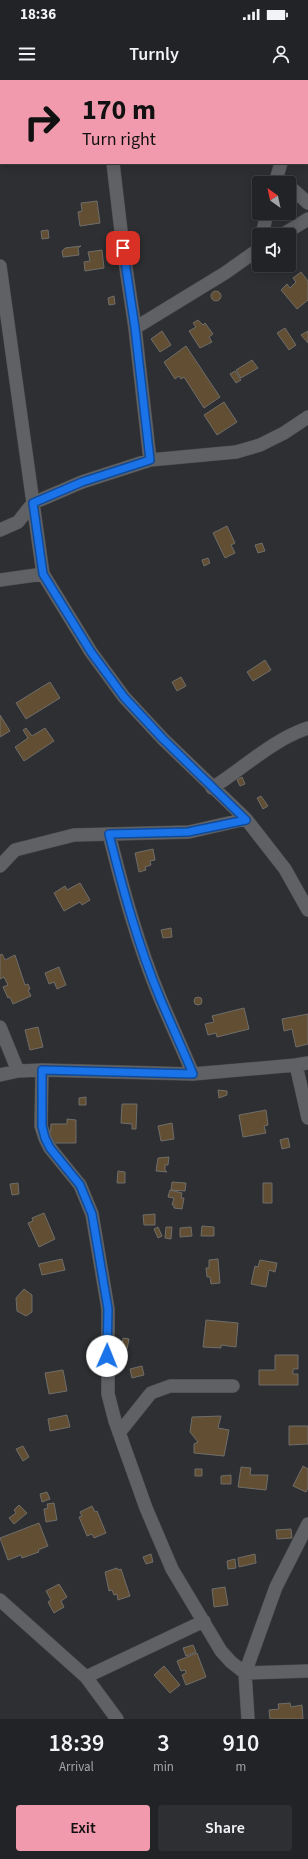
<!DOCTYPE html>
<style>
:root{--surface:#222326;--page:#2e2f32;--text:#f1f3f6;--muted:#a2a4a7;--line:#3f4043;--accent:#f29aad}
body{margin:0;font-family:"Source Sans 3",sans-serif;background:var(--page);color:var(--text);height:100vh;display:flex;flex-direction:column;font-size:15px;white-space:nowrap}
*{box-sizing:border-box;margin:0}
p{font-size:13px;color:var(--muted)}
.icon{flex:none;width:22px;height:22px;fill:none;stroke:currentColor;stroke-width:2;stroke-linecap:round;stroke-linejoin:round}
.map{position:relative;height:1639px;overflow:hidden}
.details{display:flex;flex-direction:column;background:var(--surface);flex:1}
.details>*{flex:none}
.banner{position:absolute;left:0px;top:0px;width:308px;height:84px;box-shadow:0 2px 10px #0003,0 0 0 1px var(--line);background:#f29aad;color:#111;overflow:hidden}
.needle{width:26px;rotate:327deg}
.tools{position:absolute;left:252px;top:96px;display:grid;gap:8px}
.tools a{display:grid;place-items:center;width:44px;height:44px;border-radius:4px;background:var(--surface);box-shadow:0 2px 10px #0003,0 0 0 1px var(--line);font-size:20px}
.pin{position:absolute;display:grid;place-items:center;width:34px;height:34px;color:#fff;margin:-17px;border-radius:8px;box-shadow:0 2px 6px #0006}
.me{position:absolute;width:44px;margin:-22px;rotate:1deg;stroke-linejoin:round;filter:drop-shadow(0 0 3px #0008)}
.turn{display:flex;align-items:center;gap:14px;height:84px;padding:0 16px;font-size:18px}
.turn .icon{width:52px;height:52px;stroke-width:2.5}
.turn b{display:block;font-size:28px;line-height:34px}
.eta{display:flex;justify-content:space-evenly;align-items:center;height:68px;text-align:center}
.eta b{font-size:24px;font-weight:600;line-height:28px}
.action{display:flex;gap:8px;margin-top:auto;padding:8px 16px}
.action a{flex:1;height:46px;border-radius:4px;background:var(--accent);color:#111;font-size:16px;font-weight:600;line-height:46px;text-align:center}
.action a+a{background:var(--page);color:var(--text)}
.status{display:flex;justify-content:space-between;align-items:center;height:28px;padding:0 20px;background:var(--surface);direction:ltr}
.status svg{height:11px;fill:currentColor}
header{display:flex;justify-content:space-between;align-items:center;height:52px;padding:0 16px;background:var(--surface);font-size:18px;font-weight:600}
.map>svg:first-child{display:block}
</style>
<div class="status"><b>18:36</b><svg viewBox="0 0 49 12"><path d="M0 12V9h3v3zM5 12V6h3v6zM10 12V3h3v9zM15 12V0h3v12zM26 1h20v11H26zM47 4h2v5h-2z"/></svg></div>
<header><svg class="icon" aria-label="menu" viewBox="0 0 24 24"><path d="M4 6h16M4 12h16M4 18h16"/></svg>Turnly<svg class="icon" aria-label="person" viewBox="0 0 24 24"><circle cx="12" cy="8" r="4"/><path d="M4 21q1-7 8-7t8 7"/></svg></header>
<div class="map">
<svg width="308" height="1639" viewBox="0 0 308 1639">
<rect width="100%" height="100%" fill="#2e2f32"/>
<!-- building -->
<path fill="#624f33" stroke="#6f6d6a" d="M97,121L100,143L80,146L78,132L82,131L81,123Z
M48,150L49,158L42,159L41,151Z
M81,166L78,168L79,175L63,177L62,171L65,168Z
M102,170L104,188L85,191L84,182L90,181L88,172Z
M301,192L308,201V220L297,229L281,210L287,204L290,208L296,202L293,198Z
M211 216a5 5 0 1 1 10 0a5 5 0 1 1-10 0Z
M114,216L115,224L109,225L108,218Z
M198,240L203,245L205,243L213,254L209,257L212,262L200,268L189,251L196,247L193,243Z
M285,248L296,265L289,270L277,253Z
M162,251L171,265L160,272L151,259Z
M308,251V263L301,255Z
M186,266L220,317L204,328L184,297L181,299L179,296L175,299L164,282Z
M252,280L258,288L241,298L236,290Z
M235,291L241,300L236,303L230,294Z
M224,322L237,342L217,355L204,335Z
M227,446L235,463L231,465L235,473L225,478L213,453Z
M262,463L265,471L258,473L255,465Z
M208,478L210,483L204,486L202,480Z
M265,580L271,590L253,601L247,592Z
M181,597L186,606L177,611L172,602Z
M50,602L60,618L26,639L16,623Z
M0,635L10,651L0,657Z
M26,648L32,656L45,648L54,661L24,681L15,667L28,658L23,650Z
M242,697L245,704L240,706L237,700Z
M261,716L268,726L263,729L257,718Z
M153,769L155,780L150,781L151,785L145,787L146,790L139,792L135,773Z
M80,803L90,820L82,825L80,822L64,831L54,813L65,806L67,810Z
M171,848L172,857L163,858L161,850Z
M2,874L5,880L15,875L25,905L28,904L30,909L28,910L31,916L13,924L10,917L8,918L3,907L8,905L4,897L0,899V875Z
M59,887L66,905L57,909L54,902L49,904L45,893Z
M194 921a4 4 0 1 1 8 0a4 4 0 1 1-8 0Z
M244,928L249,949L217,957L216,953L208,955L205,944L214,942L212,936Z
M308,934V964L296,967L292,949L284,951L282,939Z
M38,947L43,967L30,970L25,950Z
M218,1010L227,1011V1015L219,1018Z
M86,1017V1025H79V1018Z
M122,1024H137L136,1049H132V1044L121,1043Z
M266,1030L268,1045L264,1046L266,1053L243,1057L239,1035Z
M67,1039L76,1040V1063H50L51,1044H67Z
M172,1043L174,1059L161,1061L158,1046Z
M288,1058L290,1067L282,1069L280,1060Z
M169,1077L168,1085H165V1090L167,1092L156,1091L158,1078Z
M118,1091L125,1092V1103H117Z
M172,1102L186,1103L185,1111L171,1110Z
M18,1103L19,1114L12,1115L10,1104Z
M263,1103H272V1123H263Z
M170,1110L182,1113L181,1118H184L182,1129L174,1128V1125H172L174,1118L168,1117Z
M44,1133L55,1159L39,1167L28,1143L33,1141L32,1138Z
M155,1134V1145H144L143,1135Z
M202,1146L214,1147V1156H201Z
M158,1147L162,1156L158,1158L154,1149Z
M166,1147H172L171,1159L165,1158Z
M191,1147L192,1156L180,1157V1148Z
M62,1179L65,1190L42,1195L39,1184Z
M218,1179L220,1203L211,1204L210,1197H207L206,1188H209V1180Z
M260,1180L277,1183L275,1192L269,1190L266,1207L251,1204L255,1186L258,1187Z
M24,1209L32,1215V1232L26,1236L17,1231L16,1218Z
M206,1240L238,1243L236,1267L221,1265V1268L203,1267Z
M123,1258L129,1259L127,1269L121,1268Z
M275,1275H298V1289H293V1294H298V1305H259V1290H275Z
M142,1286L144,1295L132,1298L130,1289Z
M63,1290L67,1311L49,1314L45,1293Z
M67,1335L70,1347L50,1351L48,1339Z
M221,1336L218,1348L229,1350L224,1376L194,1373V1364L198,1362L190,1352L192,1337Z
M289,1346H308V1364L289,1365Z
M23,1366L29,1377L23,1381L16,1369Z
M303,1386L308,1389V1408L306,1412L293,1406Z
M241,1387L251,1388L250,1395H268L266,1410L238,1407Z
M195,1389H202V1396H195Z
M231,1395V1404H221V1396Z
M47,1412L50,1419L42,1422L40,1414Z
M54,1423L57,1440L46,1442L44,1429L48,1428L47,1424Z
M19,1425L27,1433L14,1444L9,1438L16,1433L14,1430Z
M92,1426L95,1432L97,1431L106,1453L94,1458L92,1454L87,1456L79,1437L82,1436L80,1432Z
M39,1443L48,1466L38,1470L39,1472L22,1478L21,1475L8,1480L0,1458Z
M291,1449L292,1458L277,1459L276,1450Z
M151,1474L153,1482L146,1484L143,1477Z
M255,1474L256,1483L239,1487L238,1478Z
M235,1479L236,1488L228,1489L227,1481Z
M117,1488L118,1490L121,1489L130,1516L118,1520L117,1514L114,1515L112,1510L109,1511L105,1492Z
M59,1504L67,1517L61,1521L64,1527L54,1533L48,1522L51,1520L46,1511Z
M225,1507L228,1525L214,1527L212,1509Z
M193,1565L196,1572L186,1576L183,1568Z
M197,1573L206,1597L186,1605L182,1595L186,1593L185,1590L181,1591L177,1581Z
M164,1586L180,1605L170,1613L154,1595Z
M290,1623L291,1627L302,1625L303,1639H270L269,1630L279,1629L278,1624Z"/>
<g fill="none" stroke-linecap="round" stroke-linejoin="round">
<!-- minor casing -->
<g stroke="#494a4c" stroke-width="14">
<path id="minor" d="M173,1L180,0
M0,21H1
M307,35L308,33
M113,83L123,168L135,248
M275,103L281,83
M289,106L308,123
M262,155L267,133
M282,155L308,139
M0,186L33,423L18,442L0,450
M308,337L284,353L260,365L236,372L150,380L82,402L33,423L43,494L91,572L124,617L163,659L246,739L285,789L308,830
M150,380L135,248L225,193L259,169
M0,500L43,494
M212,708C244,688 272,660 308,648
M109,754C123,810 138,865 160,918C171,944 182,968 193,994
M0,786L15,770L74,755L189,752L246,739
M0,947L18,991
M308,983L296,985L308,1038
M42,990L41,1046L45,1058L50,1068L80,1105L92,1134L108,1229V1314L115,1341L146,1428L172,1489L221,1571L231,1582L245,1593L308,1591
M0,995L18,991L42,990L193,994L296,985
M119,1353L151,1313L170,1306H233
M0,1520L86,1597L117,1639
M86,1597L204,1541
M248,1639L245,1593L276,1507L308,1444"/>
</g>
<!-- minor -->
<use href="#minor" stroke="#606164" stroke-width="13"/>
</g>
<g fill="none" stroke-linecap="round" stroke-linejoin="round">
<!-- route casing -->
<g stroke="#114b97" stroke-width="10">
<path id="route" d="M107,1276L108,1229L92,1134L80,1105L50,1068L45,1058L42,1046V990L193,994C182,968 171,944 160,918C138,865 123,810 109,754L188,752L246,740L163,659L124,617L91,572L43,494L33,423L82,402L150,380L135,248L123,168"/>
</g>
<!-- route -->
<use href="#route" stroke="#1a73e8" stroke-width="7"/>
</g>
</svg>
<div class="tools">
<a><svg class="needle" viewBox="-14 -14 28 28"><path d="M0-13l5 13h-10z" fill="#e53935"/><path d="M0 13l5-13h-10z" fill="#a2a4a7"/></svg></a>
<a><svg class="icon" aria-label="sound" viewBox="0 0 24 24"><path d="M4 9h4l5-4v14l-5-4H4zM17 9q2 3 0 6"/></svg></a>
</div>
<div class="pin" style="left:123px;top:168px;background:#d93025"><svg class="icon" aria-label="arrive" viewBox="0 0 24 24"><path d="M6 21V4h12l-3 4 3 4H6"/></svg></div>
<svg class="me" style="left:107px;top:1276px" viewBox="-20 -20 40 40"><circle r="19" fill="#fff"/><path d="M0-13L10 11 0 6-10 11z" fill="#1a73e8"/></svg>
<div class="banner">
<div class="turn"><svg class="icon" aria-label="right" viewBox="0 0 24 24"><path d="M7 20v-9h11M14 6l5 5-5 5"/></svg><div><b>170 m</b>Turn right</div></div>
</div>
</div>
<section class="details">
<div class="eta">
<div><b>18:39</b><p>Arrival</p></div>
<div><b>3</b><p>min</p></div>
<div><b>910</b><p>m</p></div>
</div>
<div class="action"><a>Exit</a><a>Share</a></div>
</section>
